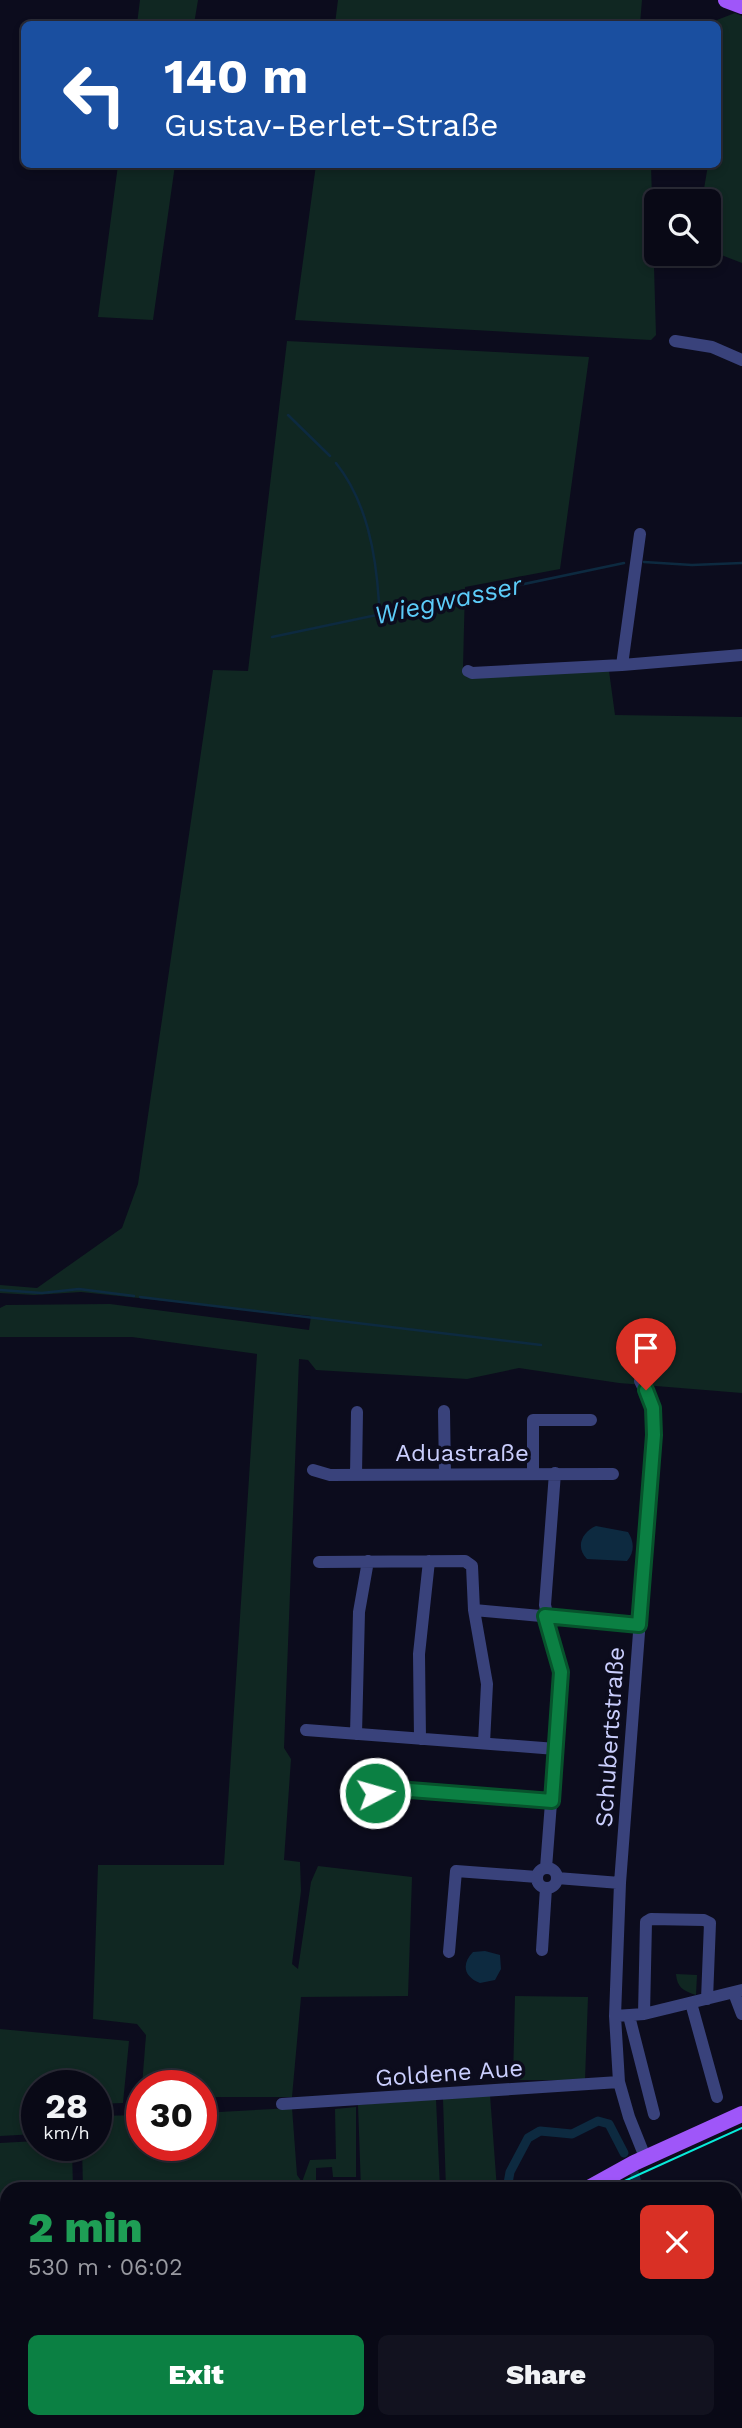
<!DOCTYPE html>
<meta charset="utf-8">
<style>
:root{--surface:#090916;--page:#12121f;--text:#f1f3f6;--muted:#999aa1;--line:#292a35;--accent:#0b8043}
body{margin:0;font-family:"Work Sans",sans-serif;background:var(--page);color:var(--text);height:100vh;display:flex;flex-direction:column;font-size:26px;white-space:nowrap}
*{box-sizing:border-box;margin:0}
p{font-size:23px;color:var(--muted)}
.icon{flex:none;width:38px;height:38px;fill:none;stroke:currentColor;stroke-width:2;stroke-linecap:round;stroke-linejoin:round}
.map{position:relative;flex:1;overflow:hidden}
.details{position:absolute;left:0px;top:2182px;width:742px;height:247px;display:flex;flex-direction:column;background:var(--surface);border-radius:21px 21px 0 0;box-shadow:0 4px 10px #0003,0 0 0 2px var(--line)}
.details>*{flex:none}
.top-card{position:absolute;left:21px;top:21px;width:700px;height:147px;border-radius:10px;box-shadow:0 4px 10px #0003,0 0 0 2px var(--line);background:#1a4fa0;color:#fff;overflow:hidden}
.controls{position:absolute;left:644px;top:189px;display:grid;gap:14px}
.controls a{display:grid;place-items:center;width:77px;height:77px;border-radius:10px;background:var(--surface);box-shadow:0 4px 10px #0003,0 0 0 2px var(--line);font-size:35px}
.speed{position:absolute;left:21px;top:2070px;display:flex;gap:14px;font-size:35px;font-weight:700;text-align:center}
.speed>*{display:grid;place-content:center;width:91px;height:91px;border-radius:50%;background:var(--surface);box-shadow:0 4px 10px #0003,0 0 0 2px var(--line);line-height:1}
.speed small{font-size:18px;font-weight:400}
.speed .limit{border:10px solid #d22;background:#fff;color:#111}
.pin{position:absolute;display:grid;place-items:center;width:60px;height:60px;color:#fff;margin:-72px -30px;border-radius:50% 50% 50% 0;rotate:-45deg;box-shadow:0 0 7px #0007}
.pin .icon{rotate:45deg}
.me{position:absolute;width:77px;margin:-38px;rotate:84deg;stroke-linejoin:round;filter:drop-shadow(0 0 5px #0008)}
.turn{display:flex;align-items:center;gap:24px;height:147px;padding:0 28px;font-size:32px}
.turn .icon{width:91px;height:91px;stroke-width:2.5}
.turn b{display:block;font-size:49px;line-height:60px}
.round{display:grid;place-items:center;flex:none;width:74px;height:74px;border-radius:10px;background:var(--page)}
.overview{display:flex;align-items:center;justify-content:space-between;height:119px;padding:0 28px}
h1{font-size:42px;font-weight:800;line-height:52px;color:#1e9e55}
.cta{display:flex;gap:14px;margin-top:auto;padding:14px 28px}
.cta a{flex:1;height:80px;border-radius:10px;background:var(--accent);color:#fff;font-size:28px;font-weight:800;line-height:80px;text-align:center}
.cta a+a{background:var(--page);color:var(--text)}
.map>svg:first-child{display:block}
</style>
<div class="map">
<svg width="742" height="2428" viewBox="0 0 742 2428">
<rect width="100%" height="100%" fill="#0c0c1d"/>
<!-- green -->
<path fill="#102722" d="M140,0H198L194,24H137Z
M338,0H642L640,24H335Z
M735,13L742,16V263L711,251L709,201H702L708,165L718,164V24H714L717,20Z
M118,165H175L153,320L98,317Z
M316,165H651L656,335L651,340L295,320Z
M287,341L589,357L560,569L465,587L463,667L467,677L609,671L615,715L742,717V1393L619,1383L519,1368L467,1379L316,1370L308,1360L299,1359L284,1748L291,1759L284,1860L300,1862L301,1891L292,1964L298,1969L311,1882L318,1866L412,1877L408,1996L301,1997L292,2097H201V2086H142L146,2035L137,2024L93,2019L98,1865H224L257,1354L132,1337H0V1308L6,1305L110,1304L309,1330L311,1316L81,1292L34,1295L0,1293V1285L37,1288L122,1228L138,1184L213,670L248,671Z
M676,1974L697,1975L696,1995C683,1991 677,1987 676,1974Z
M515,1996L588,1997L585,2080H513Z
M0,2029L129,2041L123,2103L96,2104V2086H37V2134L0,2136Z
M490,2095L497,2189H446L443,2099Z
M436,2099L440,2189H361L358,2105Z
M356,2107V2177H333L332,2167L316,2168V2189H83L82,2146H96V2116L142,2115V2146H201V2113L292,2108L297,2175L302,2182L310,2160L336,2159L335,2109Z
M37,2141V2146H69L72,2148L73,2189H7V2382L0,2378V2143Z
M735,2330L742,2332V2428H627L625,2422H735Z"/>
<!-- water -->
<path fill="#0d2a40" d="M596,1526L628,1532C634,1541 635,1552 627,1561L587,1559C575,1547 582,1532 596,1526Z
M485,1951L500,1955L501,1969L495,1980L480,1983C464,1977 461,1964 473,1952Z"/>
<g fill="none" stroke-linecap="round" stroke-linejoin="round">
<!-- stream -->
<path stroke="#0d2a40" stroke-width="2.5" d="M288,415L330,456
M336,463C367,502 376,554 379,603
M644,562L692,565L742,563
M272,637L624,563
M0,1290L42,1293L79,1289L134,1296
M140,1297L541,1345"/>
<!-- canal -->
<path stroke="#0d2a40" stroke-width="9" d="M634,2172L639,2189
M507,2189L510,2172L528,2138L540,2131L572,2134L598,2121L609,2124L624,2153
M735,2344L742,2343
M0,2395L7,2402
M62,2422L77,2425L100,2422
M243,2422L247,2425L261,2422"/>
<!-- minor -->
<path stroke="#39427b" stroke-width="12" d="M675,341L712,347L742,360
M622,665L640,534
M468,671L472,673L622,665L742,655
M640,1381L653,1408L654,1435L620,1883L615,2016L619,2082L629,2117L645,2157
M444,1411L445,1474
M313,1470L330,1475L613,1474
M533,1473V1420H591
M356,1475L357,1412
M319,1562L465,1561L472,1566L474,1610L487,1684L484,1743
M474,1610L639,1625
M306,1730L556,1749
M356,1734L359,1612L368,1561
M420,1739L419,1654L429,1561
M375,1793L384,1788L552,1801
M537 1878a10 10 0 1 1 20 0a10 10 0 1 1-20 0Z
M546,1868L561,1672L545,1605L555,1473
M557,1878L620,1883
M542,1950L546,1888
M449,1952L456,1871L537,1877
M734,1993L742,2014
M691,2003L717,2097
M644,2014L646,1922L651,1919L704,1920L710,1923L707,1999
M615,2016L644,2014L742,1990
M629,2016L654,2114
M282,2104L619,2082
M388,2428L392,2422"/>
<!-- major -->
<path stroke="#9f56f9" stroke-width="16" d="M726,0L742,6
M587,2189L634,2163L742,2114
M597,2422L599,2428"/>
<!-- tram -->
<path stroke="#08ebda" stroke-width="2" d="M607,2189L742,2128
M401,2428L405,2422"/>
</g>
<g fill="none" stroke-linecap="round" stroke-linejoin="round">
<!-- route casing -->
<g stroke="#07532c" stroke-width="18">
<path id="route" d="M375,1793L384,1788L552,1801L561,1672L545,1616L639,1625L654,1435L653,1408L646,1390"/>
</g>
<!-- route -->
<use href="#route" stroke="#0b8043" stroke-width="12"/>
</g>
<g text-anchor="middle" stroke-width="7" stroke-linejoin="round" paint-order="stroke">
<!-- street labels -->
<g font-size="24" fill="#cacefd" stroke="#0c0c1d">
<text x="462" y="1461">Aduastraße</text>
<text transform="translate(610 1737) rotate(-86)" y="8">Schubertstraße</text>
<text transform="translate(449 2073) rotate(-4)" y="8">Goldene Aue</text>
</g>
<!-- water labels -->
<g font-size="26" font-style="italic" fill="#5cccf9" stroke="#0c0c1d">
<text transform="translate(448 600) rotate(-12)" y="9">Wiegwasser</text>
</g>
</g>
</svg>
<div class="controls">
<a><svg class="icon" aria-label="search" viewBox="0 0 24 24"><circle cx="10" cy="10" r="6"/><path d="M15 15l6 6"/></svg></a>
</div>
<div class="speed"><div>28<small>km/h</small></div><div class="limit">30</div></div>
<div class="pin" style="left:646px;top:1390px;background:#d93025"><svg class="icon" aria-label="arrive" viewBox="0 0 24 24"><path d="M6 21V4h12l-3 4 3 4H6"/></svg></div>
<svg class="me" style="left:375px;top:1793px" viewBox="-20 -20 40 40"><circle r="17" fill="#0b8043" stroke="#fff" stroke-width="3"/><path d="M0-11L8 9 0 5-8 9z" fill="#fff"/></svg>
<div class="top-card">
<div class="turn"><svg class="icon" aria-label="left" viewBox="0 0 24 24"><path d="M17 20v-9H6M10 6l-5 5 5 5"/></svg><div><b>140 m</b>Gustav-Berlet-Straße</div></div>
</div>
<section class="details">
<div class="overview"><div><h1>2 min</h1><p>530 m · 06:02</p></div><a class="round" style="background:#d93025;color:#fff"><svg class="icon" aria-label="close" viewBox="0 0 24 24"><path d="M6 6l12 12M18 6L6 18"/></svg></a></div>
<div class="cta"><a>Exit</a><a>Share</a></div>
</section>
</div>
